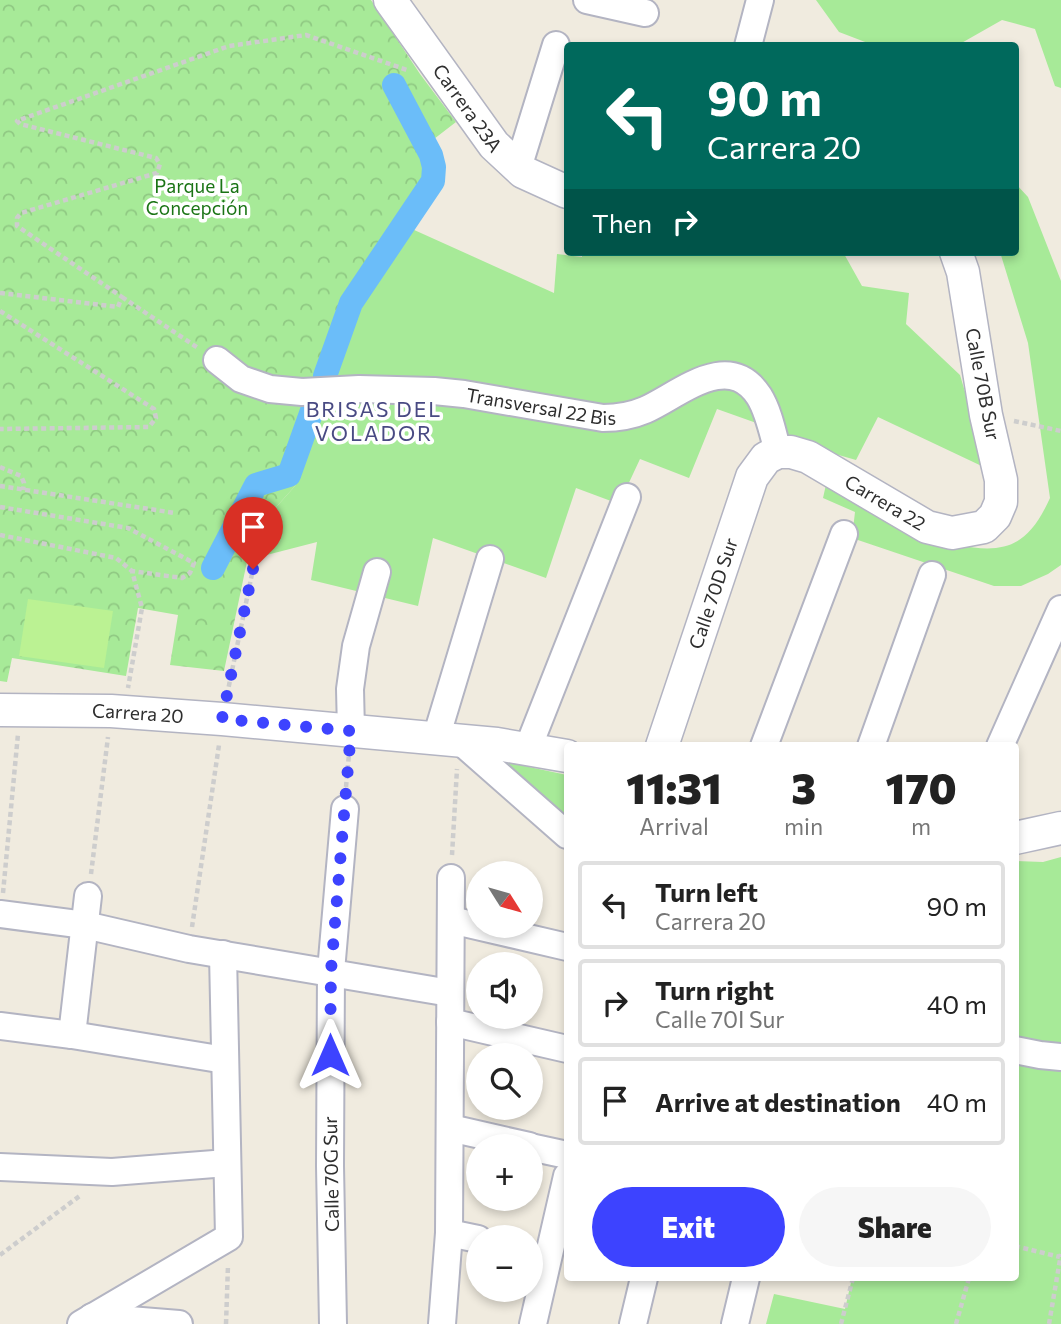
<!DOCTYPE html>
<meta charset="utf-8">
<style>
:root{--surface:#fff;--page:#f6f6f6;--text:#222;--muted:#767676;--line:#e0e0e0;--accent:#3d43ff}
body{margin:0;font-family:Commissioner,sans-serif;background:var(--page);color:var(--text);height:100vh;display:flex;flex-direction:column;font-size:26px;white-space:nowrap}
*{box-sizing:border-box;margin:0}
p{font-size:23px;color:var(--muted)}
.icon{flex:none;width:38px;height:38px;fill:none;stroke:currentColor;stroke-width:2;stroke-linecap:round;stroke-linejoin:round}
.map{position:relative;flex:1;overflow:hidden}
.details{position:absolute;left:564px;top:742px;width:455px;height:539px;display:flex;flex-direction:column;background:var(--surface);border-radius:7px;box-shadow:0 4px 10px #0003}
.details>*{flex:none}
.top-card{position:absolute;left:564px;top:42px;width:455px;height:214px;border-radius:7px;box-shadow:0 4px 10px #0003;background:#00695c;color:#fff;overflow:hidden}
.needle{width:46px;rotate:127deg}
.buttons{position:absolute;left:466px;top:861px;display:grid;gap:14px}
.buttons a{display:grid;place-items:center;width:77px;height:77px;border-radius:50%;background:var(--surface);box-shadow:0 4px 10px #0003;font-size:35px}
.pin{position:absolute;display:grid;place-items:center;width:60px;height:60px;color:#fff;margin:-72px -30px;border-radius:50% 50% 50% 0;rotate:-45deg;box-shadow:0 0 7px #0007}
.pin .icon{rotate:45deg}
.me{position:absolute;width:77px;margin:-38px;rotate:0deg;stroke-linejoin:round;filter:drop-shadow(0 0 5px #0008)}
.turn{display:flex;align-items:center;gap:24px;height:147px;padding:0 28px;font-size:32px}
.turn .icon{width:91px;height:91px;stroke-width:2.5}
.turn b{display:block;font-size:49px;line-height:60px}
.then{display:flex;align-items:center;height:66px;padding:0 28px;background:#0003;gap:14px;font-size:26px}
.eta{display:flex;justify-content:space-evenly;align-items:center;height:119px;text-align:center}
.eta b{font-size:42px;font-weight:800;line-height:49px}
.button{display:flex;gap:14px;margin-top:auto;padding:14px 28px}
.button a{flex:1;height:80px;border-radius:42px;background:var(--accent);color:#fff;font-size:28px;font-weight:800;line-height:80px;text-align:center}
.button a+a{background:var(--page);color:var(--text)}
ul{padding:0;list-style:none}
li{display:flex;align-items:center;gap:21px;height:88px;margin:0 14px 10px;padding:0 14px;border:4px solid var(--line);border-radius:7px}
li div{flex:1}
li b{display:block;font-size:26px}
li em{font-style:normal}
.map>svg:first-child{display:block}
</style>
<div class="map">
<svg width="1061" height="1324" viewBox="0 0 1061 1324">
<defs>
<pattern id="park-crowns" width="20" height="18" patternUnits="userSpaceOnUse" patternTransform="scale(1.75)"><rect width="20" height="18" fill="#a7ea98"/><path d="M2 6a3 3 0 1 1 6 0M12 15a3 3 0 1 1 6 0" fill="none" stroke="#90c983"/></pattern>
</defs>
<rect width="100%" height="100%" fill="#f0ebdf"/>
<!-- grass -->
<path fill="#a7ea98" d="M816,0H1061V88L1055,86L1035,29L1002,20L958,45H873L839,32Z
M1015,183L1028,197L1061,281V565L1048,574L1021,586H994L852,538L855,512L823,498L827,480L958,545C1008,555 1029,544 1050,498L1028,343L1000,252H1015Z
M412,229L554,293L557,254L582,257V252H843L862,286L909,293L906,324L960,375L988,469L878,417L856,460L762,433V425L717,409L689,478L640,459L619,504L576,488L546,578L433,538L418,606L311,580L317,542L247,560L253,533L295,486L359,308Z
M491,759L567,775V823Z
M1061,857V1324H766L774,1294L845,1309L852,1278H1015V861L1043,862Z"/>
<!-- park -->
<path fill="url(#park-crowns)" d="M0,0H371L420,74L456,122L434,139L445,181L359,308L295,486L253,533L224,671L170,665L178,615L138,608L126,676L12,658L7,682L0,681Z"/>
<!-- pitch -->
<path fill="#bbf293" d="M28,599L113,611L104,668L19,656Z"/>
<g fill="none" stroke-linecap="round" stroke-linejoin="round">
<!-- canal -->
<path stroke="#6bbdf9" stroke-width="24" d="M325,376L351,303L433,181L434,167L431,155L394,85
M213,568L256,485L289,475L314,405"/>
<!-- minor casing -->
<g stroke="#b3b4c2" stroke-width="30">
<g id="minor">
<path d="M587,0L645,13"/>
<path d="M748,46L760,0"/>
<path d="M518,168L556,45"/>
<path id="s1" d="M217,360L241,379L270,389L302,392L359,389L434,391L464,394L603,418C617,418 631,416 645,410C679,395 728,349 759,396C769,412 773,434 778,452"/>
<path d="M351,731L350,689L356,646L377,572"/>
<path d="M436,738L490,559"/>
<path d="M459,740L567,835"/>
<path d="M764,746L844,534"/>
<path d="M871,746L932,575"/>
<path d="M1000,746L1061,609"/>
<path d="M528,748L627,497"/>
<path d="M0,914L85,925L189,949L450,993"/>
<path d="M451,920L567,947"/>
<path d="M450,1022L567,1049"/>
<path d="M0,1026L72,1035L225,1060"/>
<path d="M72,1035L88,896"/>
<path d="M1015,1050L1040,1055L1061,1057"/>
<path d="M450,1128L529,1146"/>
<path d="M530,1147L567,1155"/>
<path d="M0,1167L112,1172L227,1163"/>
<path d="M449,1233L478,1239"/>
<path d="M92,1317L179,1324"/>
<path d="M81,1324L229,1237L223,954"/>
<path d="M333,1324L330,1166L331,971L345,809"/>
<path d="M442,1324L449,1233L451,878"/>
<path d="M533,1324L567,1176"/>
<path d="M633,1324L644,1278"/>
<path d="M735,1324L746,1278"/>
</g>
</g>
<!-- tertiary casing -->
<g stroke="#b3b4c2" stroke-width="35">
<g id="tertiary">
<path id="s2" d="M390,0L494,145L523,172L567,192"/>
<path id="s3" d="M0,710L111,711L222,719L497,744L567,756"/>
<path id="s4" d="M662,746L749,486L752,477L766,458L778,452H791L808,457L927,527L952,533L984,527L995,516L1001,502V480L986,415L963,272L956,252"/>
<path d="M1015,838L1061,828"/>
</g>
</g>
<!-- path -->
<path stroke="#cdcdcd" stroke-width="4.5" stroke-dasharray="5 3.5" stroke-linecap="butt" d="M0,293L118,307L122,297L17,226V218L21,213L157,173L160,164L156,158L20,124L17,121L19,120L229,46L306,35L407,70
M122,297L198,348
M0,311L154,409L156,418L149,427L0,429
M1014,421L1061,431
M0,467L21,476L24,483L23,490
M0,486L175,513
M0,507L128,528L194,563L190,573L182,578L132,571
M0,535L116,558L132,571L142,608L128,688
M227,695L253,569
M346,787L349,754
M452,855L457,769
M91,874L108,737
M3,893L18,734
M192,927L219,745
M1015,1246L1060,1257
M0,1255L81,1195
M226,1324L228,1265
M841,1324L853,1278
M956,1324L969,1278
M1049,1324L1061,1254"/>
<!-- minor -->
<use href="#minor" stroke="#fff" stroke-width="26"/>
<!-- tertiary -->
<use href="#tertiary" stroke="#fff" stroke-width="32"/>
</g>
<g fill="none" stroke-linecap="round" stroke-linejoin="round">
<!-- route -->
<path stroke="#3d43ff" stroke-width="12" stroke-dasharray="0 21.6" d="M253,569L222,719L351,731L331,971L330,1055"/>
</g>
<g text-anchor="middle" stroke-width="7" stroke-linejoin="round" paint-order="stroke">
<!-- street labels -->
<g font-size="19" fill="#2e2e2e" stroke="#fff">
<text dy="7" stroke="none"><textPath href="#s2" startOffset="133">Carrera 23A</textPath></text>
<text transform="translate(983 384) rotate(79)" y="7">Calle 70B Sur</text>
<text dy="7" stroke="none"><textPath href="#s1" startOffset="334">Transversal 22 Bis</textPath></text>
<text dy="7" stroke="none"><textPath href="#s4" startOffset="441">Carrera 22</textPath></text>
<text dy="7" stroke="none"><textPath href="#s4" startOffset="161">Calle 70D Sur</textPath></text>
<text dy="7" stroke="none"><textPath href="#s3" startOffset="138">Carrera 20</textPath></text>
<text transform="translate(331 1174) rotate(-91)" y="7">Calle 70G Sur</text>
</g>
<!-- park labels -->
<g font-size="19" fill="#1a7415" stroke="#fff">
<text x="197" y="193">Parque La<tspan x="197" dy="22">Concepción</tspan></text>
</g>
<!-- neighbourhood labels -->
<g font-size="21" letter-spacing="2" fill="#494a83" stroke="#fff">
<text x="374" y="417">BRISAS DEL<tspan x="374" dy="24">VOLADOR</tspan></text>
</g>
</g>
</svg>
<div class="buttons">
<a><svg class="needle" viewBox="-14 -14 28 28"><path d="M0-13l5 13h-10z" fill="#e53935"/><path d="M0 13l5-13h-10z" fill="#767676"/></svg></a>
<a><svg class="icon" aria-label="sound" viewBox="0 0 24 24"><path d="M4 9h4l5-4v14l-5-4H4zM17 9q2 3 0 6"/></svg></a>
<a><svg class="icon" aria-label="search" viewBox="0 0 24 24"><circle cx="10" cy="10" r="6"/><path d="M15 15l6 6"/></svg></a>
<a>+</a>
<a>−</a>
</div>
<div class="pin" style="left:253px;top:569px;background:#d93025"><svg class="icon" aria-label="arrive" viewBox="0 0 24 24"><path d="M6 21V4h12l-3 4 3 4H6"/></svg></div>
<svg class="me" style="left:330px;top:1055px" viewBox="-20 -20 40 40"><path d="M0-17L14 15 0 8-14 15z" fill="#3d43ff" stroke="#fff" stroke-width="4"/></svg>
<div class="top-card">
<div class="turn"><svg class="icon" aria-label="left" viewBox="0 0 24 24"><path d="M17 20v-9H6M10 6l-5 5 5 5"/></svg><div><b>90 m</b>Carrera 20</div></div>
<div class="then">Then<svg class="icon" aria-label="right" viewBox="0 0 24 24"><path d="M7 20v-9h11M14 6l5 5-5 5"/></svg></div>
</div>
<section class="details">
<div class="eta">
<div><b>11:31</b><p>Arrival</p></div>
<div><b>3</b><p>min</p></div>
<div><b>170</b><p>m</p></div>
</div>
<ul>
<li><svg class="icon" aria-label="left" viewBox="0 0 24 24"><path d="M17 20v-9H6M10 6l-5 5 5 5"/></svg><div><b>Turn left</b><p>Carrera 20</p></div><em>90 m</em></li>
<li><svg class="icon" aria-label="right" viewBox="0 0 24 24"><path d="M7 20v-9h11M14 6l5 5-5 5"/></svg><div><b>Turn right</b><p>Calle 70I Sur</p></div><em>40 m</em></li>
<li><svg class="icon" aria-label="arrive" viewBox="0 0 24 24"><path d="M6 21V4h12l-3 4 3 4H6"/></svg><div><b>Arrive at destination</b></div><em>40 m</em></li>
</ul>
<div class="button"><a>Exit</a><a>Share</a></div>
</section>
</div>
